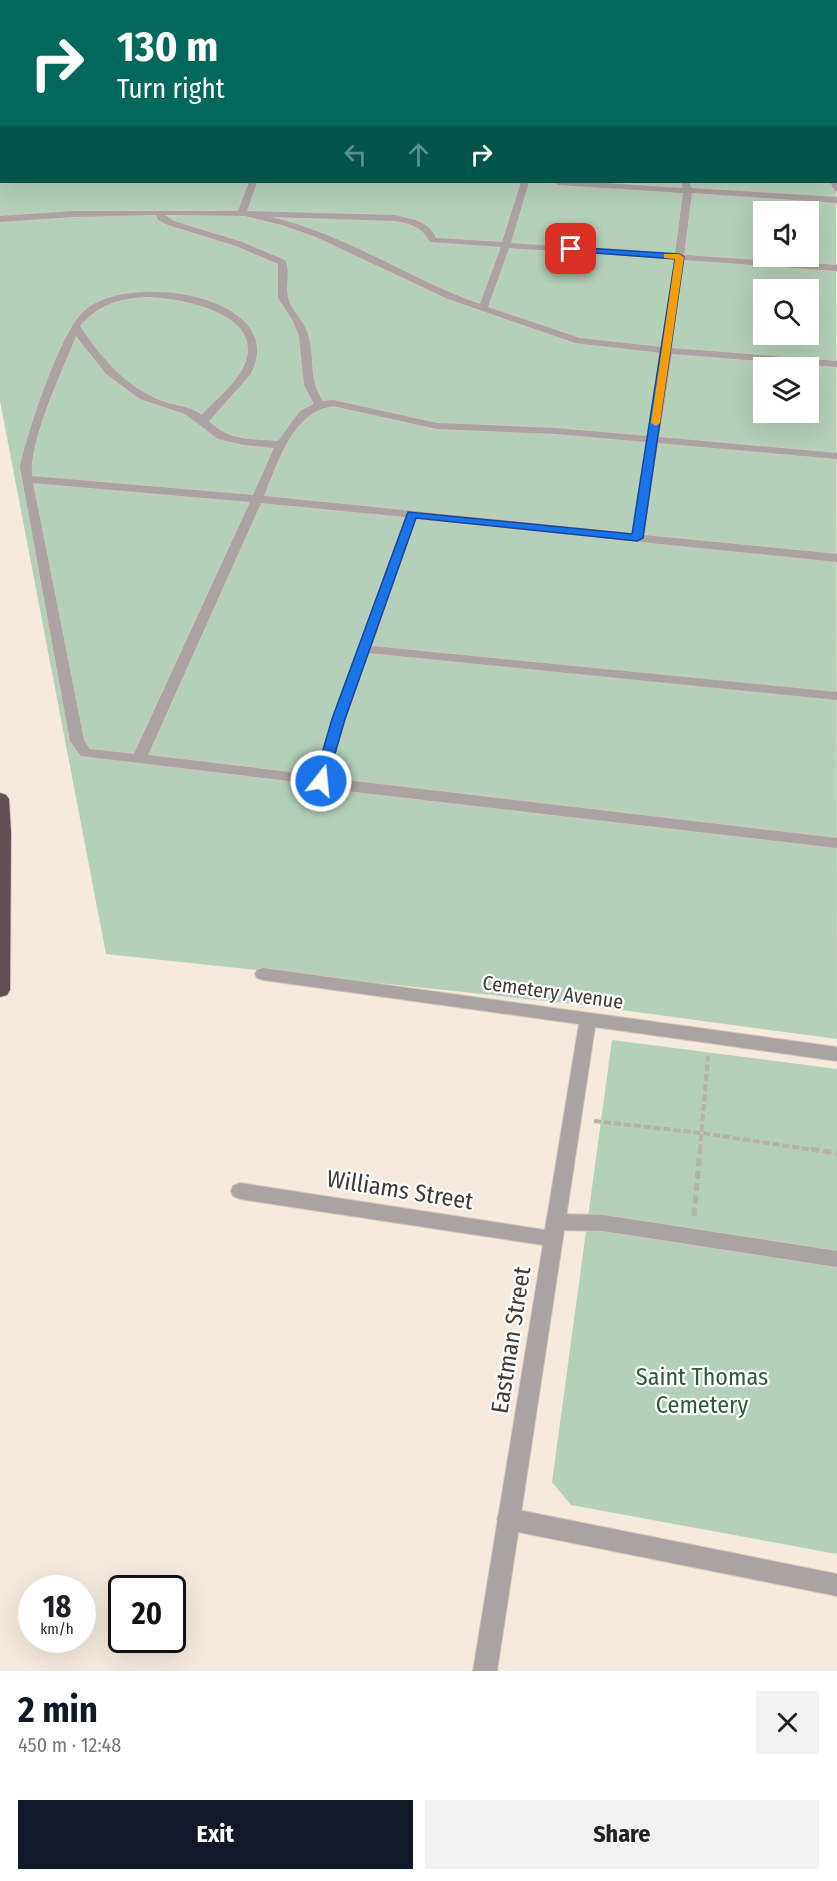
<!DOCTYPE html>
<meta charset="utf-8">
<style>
:root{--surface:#fff;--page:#f2f2f2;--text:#202124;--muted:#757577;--accent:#111827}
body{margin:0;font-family:"Fira Sans Condensed",sans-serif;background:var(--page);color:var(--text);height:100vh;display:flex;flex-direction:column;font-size:22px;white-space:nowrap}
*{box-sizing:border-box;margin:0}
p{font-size:20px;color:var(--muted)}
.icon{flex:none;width:33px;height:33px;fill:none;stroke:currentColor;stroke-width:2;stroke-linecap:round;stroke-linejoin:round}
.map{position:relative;height:1671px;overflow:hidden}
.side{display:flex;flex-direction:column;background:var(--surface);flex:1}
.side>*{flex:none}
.banner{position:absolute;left:0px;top:0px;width:837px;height:183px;box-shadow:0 6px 24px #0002;background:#00695c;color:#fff;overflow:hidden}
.tools{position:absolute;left:753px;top:201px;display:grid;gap:12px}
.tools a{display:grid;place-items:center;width:66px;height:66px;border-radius:0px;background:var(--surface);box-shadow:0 6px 24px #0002;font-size:30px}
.speed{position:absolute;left:18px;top:1575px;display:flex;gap:12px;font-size:30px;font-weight:700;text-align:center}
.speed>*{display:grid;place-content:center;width:78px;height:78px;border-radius:50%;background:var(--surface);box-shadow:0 6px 24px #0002;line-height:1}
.speed small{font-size:15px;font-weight:400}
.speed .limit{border:3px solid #111;border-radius:9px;background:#fff;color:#111}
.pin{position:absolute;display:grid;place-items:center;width:51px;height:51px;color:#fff;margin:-26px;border-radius:12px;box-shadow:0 3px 9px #0006}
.me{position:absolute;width:66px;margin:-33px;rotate:16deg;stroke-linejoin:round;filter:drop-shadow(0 0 4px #0008)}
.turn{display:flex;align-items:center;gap:21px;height:126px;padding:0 18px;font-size:27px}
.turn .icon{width:78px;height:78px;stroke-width:2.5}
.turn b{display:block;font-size:42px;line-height:51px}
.lanes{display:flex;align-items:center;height:57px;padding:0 18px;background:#0003;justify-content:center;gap:30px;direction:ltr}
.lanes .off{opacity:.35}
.round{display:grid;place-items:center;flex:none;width:63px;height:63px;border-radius:0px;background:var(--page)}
.summary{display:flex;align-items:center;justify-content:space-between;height:102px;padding:0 18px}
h1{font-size:36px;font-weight:700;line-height:45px;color:var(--accent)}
.cta{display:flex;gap:12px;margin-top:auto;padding:12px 18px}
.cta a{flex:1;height:69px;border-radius:0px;background:var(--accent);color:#fff;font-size:24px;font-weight:700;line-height:69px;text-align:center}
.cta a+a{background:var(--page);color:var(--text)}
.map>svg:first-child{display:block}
</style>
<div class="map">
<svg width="837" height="1671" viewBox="0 0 837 1671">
<rect width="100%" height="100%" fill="#f5eadd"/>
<!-- green -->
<path fill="#b4d0b9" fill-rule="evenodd" d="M836,156L837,1039L584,1005L106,954L0,401V163L2,182H836ZM764,212H808V256H764ZM764,290H808V334H764ZM764,368H808V412H764Z
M612,1040L837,1069V1554L571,1505L552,1482Z"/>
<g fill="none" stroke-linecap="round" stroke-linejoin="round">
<!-- service casing -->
<g stroke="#d0c7bb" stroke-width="2">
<path id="service" d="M11,0H17L10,2Z
M77,0H84L76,2Z
M341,0H347L340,2Z
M637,0H649L634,2Z
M736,0H743L744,2H737Z
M0,12H2L0,18Z
M0,41H2V45H0Z
M0,168H2V172H0Z
M836,180H837V191L834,190L830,182Z
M249,182H257L247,211L395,215C412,219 429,221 436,238L502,242L521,182H529L511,243L675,254L683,193L558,185L554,182H589L683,188L681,182H689L692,188L837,197V203L692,193L684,255L837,265V271L683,260L672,348L837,361V367L672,354L659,437L837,453V459L658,443L644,535L837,554V562L416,519L372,646L837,692V700L369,653L346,719L329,778L837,838V848L338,790L306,783L81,756L70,741L20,467C27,434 60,333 83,312C128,269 293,297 250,375L209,421C228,441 252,439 278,441L300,411L314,404L304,385L299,336L293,321L278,298V264L236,246L168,225L158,220L156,215L73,217L0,222V216L73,211H238ZM165,215L245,216L282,225L316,237L448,299L575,343L662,353L648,436L555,428L437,423L333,400L323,401C308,380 315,357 308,334C304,320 290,310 288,297C285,284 291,272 285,260L242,242L174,221ZM271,217L395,221C412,224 422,227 430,242L501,247L480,304C409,279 345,234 271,217ZM509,248L674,259L662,347L580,338L488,307ZM144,297C179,297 268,313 244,366C235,386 215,399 202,415C190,406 176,406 162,401C126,387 101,358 80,326C98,305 117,299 144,297ZM76,336L106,374L140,399L185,414L218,439L244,445L274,448L253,495L32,476C29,439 62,372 76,336ZM333,406L437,429L555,434L647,442L632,533L264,496C278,463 292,412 333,406ZM33,483L250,502L134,754L90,749L84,740ZM261,503L405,517L332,719L315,775L148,755Z
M555,1214L603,1215L837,1251V1267L603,1231L555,1230L548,1228L546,1222L548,1216Z
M508,1508L837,1574V1596L508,1530L500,1527L497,1519L500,1511Z"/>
</g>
<!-- minor casing -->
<g stroke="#d0c7bb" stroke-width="2">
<path id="minor" d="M350,0L367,2H351Z
M263,968L837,1047V1061L595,1027L497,1671H473L543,1245L240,1199L233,1196L231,1191L233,1186L240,1183L545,1230L579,1024L263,980L257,978L255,974L257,970Z"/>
</g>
<!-- tertiary casing -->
<g stroke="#d0c7bb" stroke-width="2">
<path id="tertiary" d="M836,73H837V77H836Z"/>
</g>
<!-- primary casing -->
<g stroke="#d0c7bb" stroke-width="2">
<path id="primary" d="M655,0H662L663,2H656Z
M836,133H837V139H836Z"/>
</g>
<!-- motorway casing -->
<g stroke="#d0c7bb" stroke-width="2">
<path id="motorway" d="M0,793L6,795L9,799L11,833L10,990L7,995L0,997Z"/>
</g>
<!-- path-far1 -->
<path stroke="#b9b0a6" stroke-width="4" stroke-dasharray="7 3" stroke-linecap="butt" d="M594,1121L701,1133L821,1151
M700,1151L708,1056"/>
<!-- path -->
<path stroke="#b9b0a6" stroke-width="5" stroke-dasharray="8 4.5" stroke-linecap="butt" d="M811,1149L837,1153
M694,1216L700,1149"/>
<!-- service -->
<use href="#service" fill="#aaa2a3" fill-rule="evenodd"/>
<!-- minor -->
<use href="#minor" fill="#aaa2a3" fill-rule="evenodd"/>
<!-- tertiary -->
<use href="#tertiary" fill="#aaa2a3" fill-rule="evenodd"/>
<!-- primary -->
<use href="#primary" fill="#736567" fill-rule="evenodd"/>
<!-- motorway -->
<use href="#motorway" fill="#5f4f52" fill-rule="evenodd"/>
</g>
<!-- route -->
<path fill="#1a73e8" stroke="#114b97" stroke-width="1.5" d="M571,247L679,254L684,257L643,538L637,541L416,518L345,719L327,781L325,784H316L314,781L332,719L408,512L632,534L675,259L568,251V248Z"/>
<!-- slow -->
<path fill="#f59e0b" d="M664,254H679L684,257L660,423L656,426L651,423L675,259L664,258Z"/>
<g text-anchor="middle" stroke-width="4.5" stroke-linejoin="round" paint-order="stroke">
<!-- street labels -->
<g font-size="20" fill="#3e3a35" stroke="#fff">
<text transform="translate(553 992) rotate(8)" y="7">Cemetery Avenue</text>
</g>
<!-- near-street labels -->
<g font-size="24" fill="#3e3a35" stroke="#fff">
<text transform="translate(400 1190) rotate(9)" y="8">Williams Street</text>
<text transform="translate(511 1340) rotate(-81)" y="8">Eastman Street</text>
</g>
<!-- near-park labels -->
<g font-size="24" fill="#2b5b39" stroke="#fff">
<text x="702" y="1385">Saint Thomas<tspan x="702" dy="28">Cemetery</tspan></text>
</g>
</g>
</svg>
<div class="tools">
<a><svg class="icon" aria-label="sound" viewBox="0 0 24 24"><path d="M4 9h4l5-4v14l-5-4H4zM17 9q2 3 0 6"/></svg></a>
<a><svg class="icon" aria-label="search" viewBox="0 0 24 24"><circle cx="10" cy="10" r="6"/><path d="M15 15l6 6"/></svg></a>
<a><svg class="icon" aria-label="layers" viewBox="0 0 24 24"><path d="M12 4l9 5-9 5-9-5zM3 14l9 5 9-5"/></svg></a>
</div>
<div class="speed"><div>18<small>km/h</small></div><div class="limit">20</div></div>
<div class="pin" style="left:571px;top:249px;background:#d93025"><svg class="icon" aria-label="arrive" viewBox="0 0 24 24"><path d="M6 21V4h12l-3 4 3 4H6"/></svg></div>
<svg class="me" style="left:321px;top:781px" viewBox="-20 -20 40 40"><circle r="17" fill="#1a73e8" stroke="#fff" stroke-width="3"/><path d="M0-11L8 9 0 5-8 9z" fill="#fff"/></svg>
<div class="banner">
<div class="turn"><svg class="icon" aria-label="right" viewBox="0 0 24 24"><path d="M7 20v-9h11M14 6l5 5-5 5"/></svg><div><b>130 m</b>Turn right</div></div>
<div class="lanes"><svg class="icon off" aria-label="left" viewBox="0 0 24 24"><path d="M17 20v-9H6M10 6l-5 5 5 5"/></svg><svg class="icon off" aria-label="ahead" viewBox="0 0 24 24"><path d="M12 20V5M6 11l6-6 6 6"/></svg><svg class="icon" aria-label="right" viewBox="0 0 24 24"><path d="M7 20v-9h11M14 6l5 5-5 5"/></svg></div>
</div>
</div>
<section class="side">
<div class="summary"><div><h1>2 min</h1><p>450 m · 12:48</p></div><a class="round"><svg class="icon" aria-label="close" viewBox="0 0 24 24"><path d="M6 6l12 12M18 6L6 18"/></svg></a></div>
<div class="cta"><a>Exit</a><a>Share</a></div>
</section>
